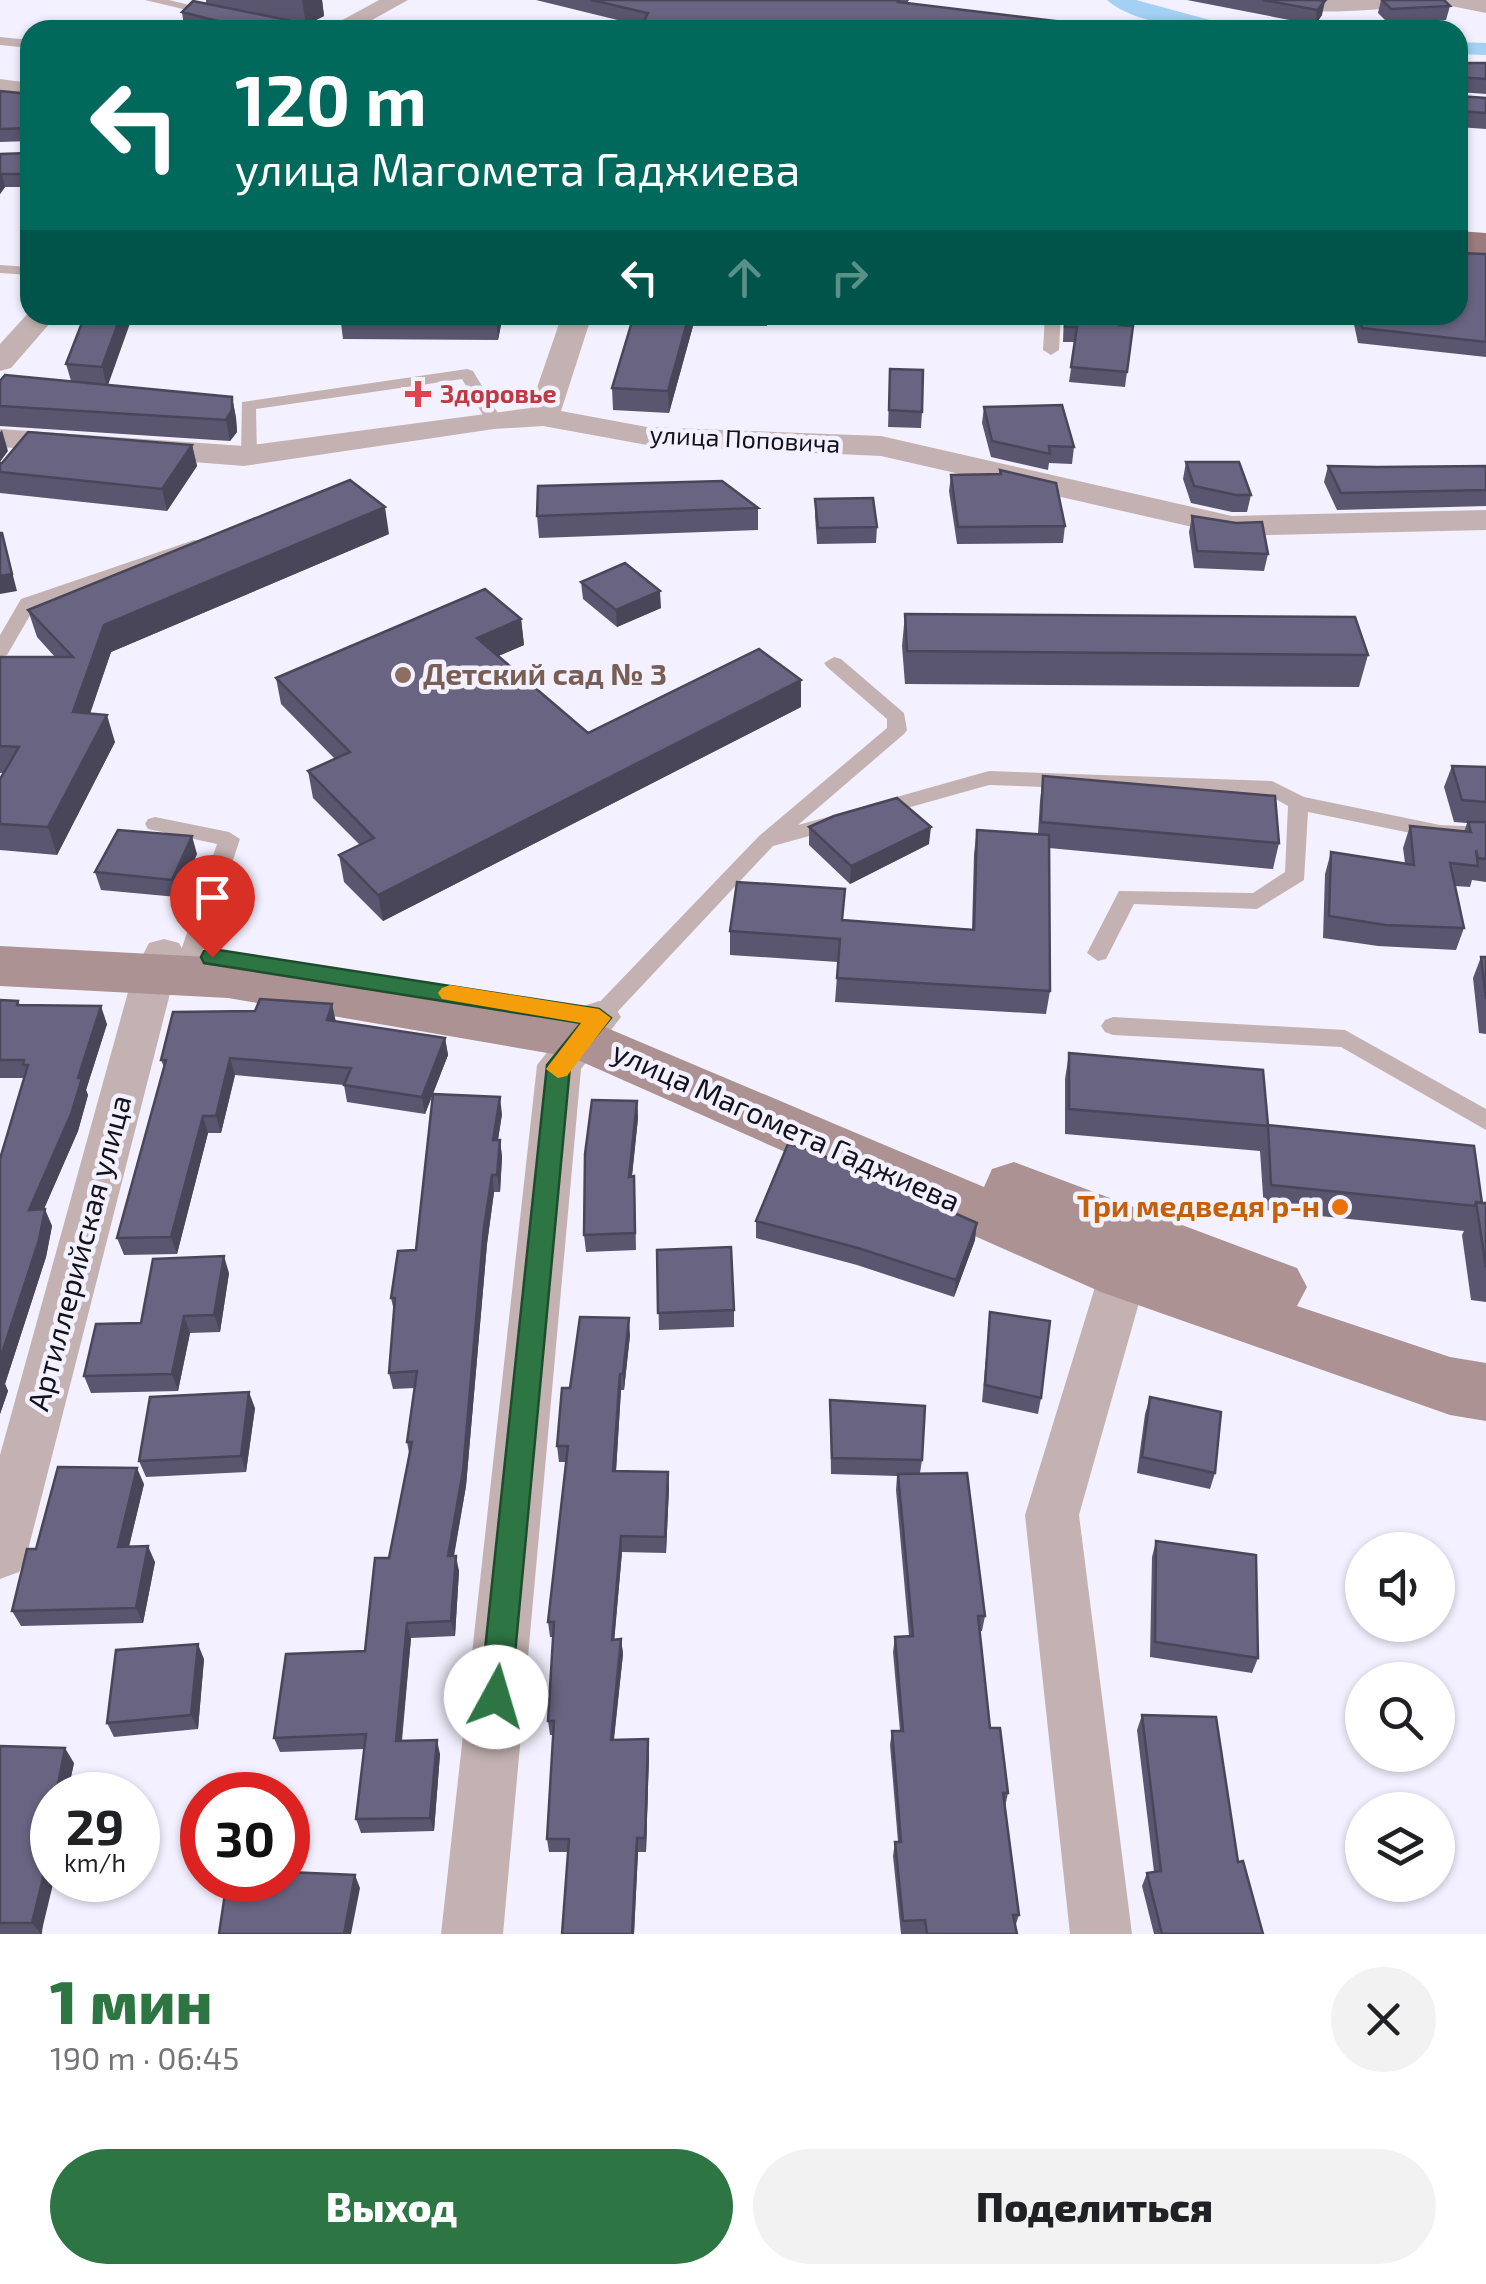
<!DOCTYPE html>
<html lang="ru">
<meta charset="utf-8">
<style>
:root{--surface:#fff;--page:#f2f2f2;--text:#202124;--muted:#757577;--accent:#2d7644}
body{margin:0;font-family:"Exo 2",sans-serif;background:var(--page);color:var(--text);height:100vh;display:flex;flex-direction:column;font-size:38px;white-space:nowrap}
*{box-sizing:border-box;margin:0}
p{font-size:32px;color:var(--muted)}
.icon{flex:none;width:55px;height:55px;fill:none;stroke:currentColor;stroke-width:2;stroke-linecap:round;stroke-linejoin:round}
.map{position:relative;height:1934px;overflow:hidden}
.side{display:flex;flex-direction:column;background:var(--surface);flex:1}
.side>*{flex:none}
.hud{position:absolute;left:20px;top:20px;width:1448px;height:305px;border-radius:30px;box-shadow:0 2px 8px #0004;background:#00695c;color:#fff;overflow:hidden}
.controls{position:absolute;left:1345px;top:1532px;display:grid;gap:20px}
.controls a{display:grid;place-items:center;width:110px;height:110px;border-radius:50%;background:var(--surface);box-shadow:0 2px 8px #0004;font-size:50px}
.speed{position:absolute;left:30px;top:1772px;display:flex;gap:20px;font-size:50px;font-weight:700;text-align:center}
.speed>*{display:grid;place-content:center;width:130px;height:130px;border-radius:50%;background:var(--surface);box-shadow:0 2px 8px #0004;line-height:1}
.speed small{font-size:25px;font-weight:400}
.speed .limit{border:15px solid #d22;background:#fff;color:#111}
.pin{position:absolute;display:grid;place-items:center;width:85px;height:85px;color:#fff;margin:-102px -42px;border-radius:50% 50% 50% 0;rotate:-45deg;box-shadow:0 0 10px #0007}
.pin .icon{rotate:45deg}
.me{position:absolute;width:110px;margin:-55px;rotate:6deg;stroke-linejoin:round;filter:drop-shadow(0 0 8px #0008)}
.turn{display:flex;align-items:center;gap:35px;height:210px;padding:0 50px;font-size:45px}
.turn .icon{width:130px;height:130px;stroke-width:2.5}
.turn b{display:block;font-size:70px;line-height:85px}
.lanes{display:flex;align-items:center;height:95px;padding:0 50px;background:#0003;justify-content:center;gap:50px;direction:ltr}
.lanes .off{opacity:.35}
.round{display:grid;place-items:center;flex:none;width:105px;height:105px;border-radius:52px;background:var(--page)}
.headline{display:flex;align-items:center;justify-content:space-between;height:170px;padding:0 50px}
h1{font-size:60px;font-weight:800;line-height:75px;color:var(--accent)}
.action{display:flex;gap:20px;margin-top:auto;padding:20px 50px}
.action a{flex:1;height:115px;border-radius:60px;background:var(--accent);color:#fff;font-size:40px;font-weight:800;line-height:115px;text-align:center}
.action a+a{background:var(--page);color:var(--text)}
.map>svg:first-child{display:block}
</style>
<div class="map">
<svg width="1486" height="1934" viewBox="0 0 1486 1934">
<rect width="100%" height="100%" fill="#f3f1ff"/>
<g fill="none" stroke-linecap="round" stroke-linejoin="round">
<!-- canal -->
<path fill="#a4d0f3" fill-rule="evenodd" d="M1107,0H1136L1232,26L1235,30C1198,30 1135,25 1107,0Z
M1458,42L1486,43V55L1458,54Z"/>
<!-- service -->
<path fill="#c4b2b2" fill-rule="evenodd" d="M145,0H169L222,13L216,17Z
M262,18L309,30L258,25L256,22Z
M0,37L30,40V48L0,45Z
M0,265L30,267V275L0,273Z
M1045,315H1061L1059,350L1051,355L1043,350Z
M467,369L473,371L502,420L500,424H488L462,379L256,409L257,455L249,460L241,455L242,402Z
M194,540L200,541V549L35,607L7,655L0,657V635L21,599Z
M834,657L841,659L904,713L907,730L904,734L798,825L835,815L845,822L842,827L773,846L607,1023H591L587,1017L591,1011L759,836L887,728V719L827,667L824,663Z
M989,771L1272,781L1304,797L1440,825L1486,827V841L1440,839L1308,812L1304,880L1257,909L1134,904L1106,959L1098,961L1087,953L1119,891L1253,893L1285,872L1288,806L1268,795L989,785L875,817L865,810L868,805Z
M155,817L229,832L240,839L195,974L184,982L173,974L217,844L148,829L145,824L148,819Z
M1113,1017L1345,1030L1486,1109V1130L1341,1047L1113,1035L1105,1032L1101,1026L1105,1020Z"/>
<!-- minor -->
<path fill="#c4b2b2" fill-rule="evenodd" d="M379,0H408L354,30H324Z
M1276,0H1421L1410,7C1381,8 1296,20 1276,0Z
M1443,0H1486V13L1446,5Z
M0,79L30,83V97L0,93Z
M30,311V315H57L11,368L0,371V344Z
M562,315H592L561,411L647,427L881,436L1232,516L1486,510V530L1232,536L881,456L647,445L543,426L494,429L244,466L0,447V429L244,446L530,408Z
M164,939L179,943L185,954L175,974L27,1554L19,1572L0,1579V1455L133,974L149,943Z
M599,1001L614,1006L621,1017L581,1069L503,1934H441L537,1065L584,1006Z
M1139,1227L1156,1233L1163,1247L1146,1278L1079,1515L1132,1934H1070L1025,1515L1099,1274L1122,1233Z"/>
<!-- secondary -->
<path fill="#ac9293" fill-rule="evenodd" d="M0,946L228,958L581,1017L984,1187L992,1169L1014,1162L1297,1268L1307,1287L1297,1306L1450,1357L1486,1363V1421L1450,1415L1101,1292L571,1057L228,998L0,986Z"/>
<!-- primary -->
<path fill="#9b7b7c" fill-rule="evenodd" d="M1458,231L1486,233V255L1458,253Z"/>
</g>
<!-- wall -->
<path fill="#5a566f" d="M206,0H322L324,16L306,25L288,22L289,30H201L184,26L182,12L206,3Z
M536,0H909L907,3L1097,30H642V26Z
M1187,0H1318L1322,15L1315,25Z
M1381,0H1444L1450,6L1446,20L1388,23L1378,13Z
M1458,63H1486V94L1459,92V96L1486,98V129L1458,127Z
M0,91L30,94V187H5L0,194V154L29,153V141L0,142Z
M1486,254V357L1358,343L1352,315H1458Z
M85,315L108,385L232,397L236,418L237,432L230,441L0,426V381H71L66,364Z
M340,315H503L498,340L343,339Z
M634,315H767V326H693L669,413L613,410L612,388Z
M1064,315H1119V325L1133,326L1125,387L1069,382L1075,342H1063Z
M890,369L922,412L921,428L888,427Z
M984,407L1074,447L1072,464L1049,463L1048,470L991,457L982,423Z
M192,445L197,466L167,511L0,493V463Z
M1186,462L1251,495L1247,512H1232L1191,503L1183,479Z
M1328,466L1377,467L1486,466V506L1337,510L1324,482Z
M1000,470L1065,526L1063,543L957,544L949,491L951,475L999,474Z
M815,499L877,527L876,543L817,544L815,516Z
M758,508V530L539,538L537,516Z
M1192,516L1236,523L1268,554L1264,571L1194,568L1189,532Z
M389,534L111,652L90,714L115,742L57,855L0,850V779L3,773H0V657H55L37,637L28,610Z
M581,582L661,608L617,627L583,599Z
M905,614L1368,655L1359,687L905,684L902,646Z
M521,619L524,645L498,656L588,733L801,707L383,921L344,882L339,855L360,845L313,798L308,771L335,759L281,704L276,678Z
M1452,766L1486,767V882L1472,880L1470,887L1455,886L1464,928L1456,950L1378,946L1323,938L1325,874L1331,852L1405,863L1403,848L1410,826L1464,832L1467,823L1454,822L1444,787Z
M1043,776L1279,843L1273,869L1049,848L1050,991L1046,1014L835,1002L838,962L730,955V931L843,920L972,929L974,854L977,830L1038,834L1040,801Z
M809,827L929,844L850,884L809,845Z
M197,854L177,897L101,890L95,872Z
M1481,957H1486V1034L1479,1033L1473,978Z
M0,1000L18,1001L20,1005L107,1024L86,1090L88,1095L78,1131L44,1209L52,1226L46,1257L5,1384L8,1391L0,1414V1159L24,1078H0Z
M336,1022L445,1038L448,1055L425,1114L347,1102L344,1085L235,1075L221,1133H208L177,1254L124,1255L117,1238L164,1067L161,1060Z
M1069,1053L1486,1203V1302L1471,1300L1462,1235L1464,1231L1264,1210L1260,1151L1065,1134V1079Z
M637,1101L638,1118L632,1176L635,1193L636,1250L586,1252L584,1235Z
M502,1114L498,1140H500L502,1157L500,1192H494L487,1244L466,1486L454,1556L459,1571L455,1636L411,1638L402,1741L440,1754L434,1831L361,1833L356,1819L364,1749L280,1752L274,1738L365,1651L389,1558L409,1453L407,1442L415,1388L393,1389L389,1373L394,1311L391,1298L416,1250Z
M860,1172V1177L975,1240L954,1297L857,1265L756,1238V1221Z
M657,1250L734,1310V1327L659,1330Z
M229,1273L220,1332L190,1333L178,1391L91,1393L84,1376L141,1323Z
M990,1312L1041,1398L1038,1414L982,1402Z
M630,1335L624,1390H621L616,1471L668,1472L669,1488L666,1553L622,1552L614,1640L621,1639L623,1654L614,1740L648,1739L649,1754L646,1852H638L634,1934H562L568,1852H549L547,1839L553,1735H550L548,1721L553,1637H550L548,1622L566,1462H559L557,1446Z
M1150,1397L1215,1473L1210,1489L1137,1473L1145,1414Z
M830,1400L922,1460L920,1473L985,1616L982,1631H979L990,1728L1008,1793L1005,1807L1019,1915L1015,1927L1016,1934H901L893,1856L895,1842H898L890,1745L892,1731H900L893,1652L895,1637L909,1636L896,1490L897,1476L831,1474Z
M255,1408L246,1472L146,1477L139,1461Z
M144,1484L129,1547L155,1562L143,1623L21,1626L12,1611L36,1549Z
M1156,1541L1258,1658L1252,1673L1150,1657L1152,1557Z
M204,1659L198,1729L114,1737L107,1723Z
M1142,1715L1238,1862L1263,1934H1154L1142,1886L1147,1873L1154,1872L1137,1730Z
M0,1746L74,1763L67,1795H52L42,1934H0Z"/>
<!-- shaded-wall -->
<path fill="#4a465a" d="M302,0H322L324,16L306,25Z
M1325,1L1322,15L1315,25L1317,10Z
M287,20L289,30H267Z
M2,174L5,187L0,194V176Z
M121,315H133L107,388L102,367Z
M496,315H503L498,340L496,316Z
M689,315H692L693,326L669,413L668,391Z
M232,397L236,418L237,432L230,441L226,420Z
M2,430L8,451L0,462V432Z
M192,445L197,466L167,511L162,489Z
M385,507L389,534L111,652L81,739L73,712L104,625Z
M2,533L17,591L0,594V576Z
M660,591L661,608L617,627L616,610Z
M521,619L524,645L480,664L477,638Z
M801,680V707L383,921L378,895Z
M107,715L115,742L57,855L48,827Z
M931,827L929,844L850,884L851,866Z
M192,836L197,854L177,897L172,880Z
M332,1004L336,1022L327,1020Z
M101,1006L107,1024L86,1090L88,1095L78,1131L36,1227L29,1210L78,1078Z
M445,1038L448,1055L425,1114L422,1097Z
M230,1058L235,1075L221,1133L216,1116Z
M500,1097L502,1114L495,1158L493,1140Z
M637,1101L638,1118L630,1194L629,1177Z
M203,1116L208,1133L177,1254L171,1237Z
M500,1140L502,1157L500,1192L497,1175Z
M492,1175L494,1192L487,1244L466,1486L451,1571L448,1556L484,1227Z
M45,1209L52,1226L46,1257L5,1384L8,1391L0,1414V1359Z
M977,1223L975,1240L954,1297L956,1280Z
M224,1256L229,1273L220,1332L214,1315Z
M184,1316L190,1333L178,1391L172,1374Z
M629,1318L630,1335L624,1390L623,1374Z
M620,1374L621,1390L615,1487L613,1471Z
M249,1392L255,1408L246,1472L241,1456Z
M137,1468L144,1484L125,1562L118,1547Z
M668,1472L669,1488L666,1553L665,1537Z
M621,1536L622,1552L613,1655L612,1640Z
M148,1546L155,1562L143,1623L136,1608Z
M456,1556L459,1571L455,1636L451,1621Z
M407,1623L411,1638L400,1755L396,1741Z
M621,1639L623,1654L612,1754L611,1740Z
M198,1644L204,1659L198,1729L191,1715Z
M648,1739L649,1754L646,1852L645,1838Z
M437,1740L440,1754L434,1831L430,1818Z
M65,1748L74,1763L67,1795H56Z
M52,1812V1880H54L41,1934L32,1923Z
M637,1838L638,1852L634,1934H632Z
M355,1875L360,1888L351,1934H344Z"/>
<!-- building -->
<path fill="#696481" stroke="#4a465a" stroke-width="2.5" d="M591,0H899L898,2L1063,22L1097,30H666L642,25L648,13Z
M1263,0H1318L1325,1L1317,10Z
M1382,0H1444L1450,6L1391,9Z
M193,1L287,20L267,30H253L182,12Z
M1458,63H1486V79L1459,77V96L1486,98V113L1458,111Z
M0,91L30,94V174H2L0,176V154L29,153V128L0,129Z
M1458,253L1486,254V342L1362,328L1359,315H1458Z
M85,315H121L102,367L66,364Z
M340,315H496V316Z
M634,315H689L668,391L612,388Z
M1066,315H1119V325L1133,326L1127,372L1071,367L1077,327H1065Z
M890,369L923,370L922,412L889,410Z
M5,375L232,397V410L226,420L0,406V381Z
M1062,405L1074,447L1049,446L1050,454L992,441L984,407Z
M28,432L192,445L162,489L0,472V463H2Z
M1186,462H1239L1251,495H1236L1194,486Z
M1328,466L1377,467L1486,466V490L1341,493Z
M1000,470L1056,483L1065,526L958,527L951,475L1001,474Z
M350,480L385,507L104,625L73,712L107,715L48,827L0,824V779L19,747L0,746V657H73L28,610Z
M722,481L758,508L537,516L538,486Z
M873,498L877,527L818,528L815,499Z
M1192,516L1236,523L1262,522L1268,554L1197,551Z
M0,533H2L12,574L0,576Z
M625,563L660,591L616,610L581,582Z
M485,589L521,619L477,638L588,733L759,649L801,680L378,895L339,855L374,838L308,771L350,752L276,678Z
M905,614L1355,617L1368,655L907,651Z
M1452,766L1486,767V802L1462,800Z
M1043,776L1275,796L1279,843L1041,822Z
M897,798L931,827L851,866L809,827L834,816Z
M1468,822H1486V859L1478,858L1476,850L1478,866L1450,863L1464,928L1385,925L1329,916L1331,852L1414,865L1410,826L1471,832Z
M118,830L192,836L172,880L95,872Z
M977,830L1049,835L1050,991L837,978L840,939L730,931L737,882L845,889L842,920L974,930Z
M1481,957H1486V999Z
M260,999L332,1004L327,1020L445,1038L422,1097L344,1085L351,1068L230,1058L216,1116H203L171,1237L117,1238L166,1060H161L173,1012L255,1011Z
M0,1000L18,1001L17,1005L101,1006L78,1078H82L71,1114L29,1210L45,1209L39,1240L0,1359V1159L28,1065H23L24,1060H0Z
M1069,1053L1263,1070L1268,1125L1474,1146L1482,1203L1476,1202L1475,1206L1271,1185L1268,1126L1069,1109Z
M433,1094L500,1097L493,1140H500L497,1175H492L484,1227L463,1471L448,1556H456L451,1621L407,1623L396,1741L437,1740L430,1818L356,1819L366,1734L274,1738L286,1654L365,1651L375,1558H389L412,1442H407L417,1371L389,1373L395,1298H391L398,1251L416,1250Z
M592,1100L637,1101L629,1177L634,1176L635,1233L584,1235L585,1154Z
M788,1144L808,1149L860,1172L858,1176L895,1187L977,1223L956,1280L858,1248L756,1221Z
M1476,1202L1486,1203V1267Z
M731,1247L734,1310L658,1313L657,1250Z
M224,1256L214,1315L184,1316L172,1374L84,1376L96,1324L141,1323L153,1259Z
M990,1312L1050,1321L1041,1398L985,1385Z
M580,1317L629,1318L623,1374H620L613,1471L668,1472L665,1537L621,1536L612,1640L621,1639L611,1740L648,1739L645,1838H637L632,1934H562L569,1839H547L554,1721H548L554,1622H548L568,1446H557L562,1388H570Z
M249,1392L241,1456L139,1461L150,1397Z
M1150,1397L1221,1412L1215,1473L1142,1457Z
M830,1400L925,1406L922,1460L832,1458Z
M58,1467L137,1468L118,1547L148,1546L136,1608L12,1611L27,1549H36Z
M967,1473L985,1616H978L990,1728H1000L1008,1793H1003L1019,1915H1013L1017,1934H927L925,1920L903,1921L895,1842H901L892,1731H903L895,1637L913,1636L898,1474Z
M1156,1541L1256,1555L1258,1658L1155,1642Z
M198,1644L191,1715L107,1723L116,1650Z
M1142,1715L1216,1717L1238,1862L1243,1861L1263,1934H1162L1147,1873L1161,1871Z
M0,1746L65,1748L56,1795H52V1812L46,1845H51L32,1923H0Z
M288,1872L355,1875L344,1934H219L227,1880H288Z"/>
<!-- route -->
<path fill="#2d7644" stroke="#1d4d2c" stroke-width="2.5" d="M212,949L599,1009L611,1018L570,1067L511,1697L507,1708L496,1712L485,1708L480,1697L547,1065L581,1023L204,963L201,957L204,951Z"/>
<!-- slow -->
<path fill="#f59e0b" d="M450,985L599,1009L611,1018L567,1076L558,1078L546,1069L581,1023L442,999L438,993L442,988Z"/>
<!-- markers -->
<path fill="#e0444e" stroke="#f3f1ff" stroke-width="4" d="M413 379h10v10h10v10h-10v10h-10v-10h-10v-10h10z"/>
<circle fill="#8d6e63" stroke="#f3f1ff" stroke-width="4" cx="403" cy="675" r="10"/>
<circle fill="#e8710a" stroke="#f3f1ff" stroke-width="4" cx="1340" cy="1207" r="10"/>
<g text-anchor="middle" stroke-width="9" stroke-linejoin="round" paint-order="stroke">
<!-- far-health labels -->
<g font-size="25" font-weight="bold" fill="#be3a42" stroke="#f3f1ff" text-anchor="start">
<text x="440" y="403">Здоровье</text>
</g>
<!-- far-street labels -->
<g font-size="25" fill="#13111c" stroke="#f3f1ff">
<text transform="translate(745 439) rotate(3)" y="9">улица Поповича</text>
</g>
<!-- education labels -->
<g font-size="30" font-weight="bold" fill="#785e54" stroke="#f3f1ff" text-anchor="start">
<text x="423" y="685">Детский сад № 3</text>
</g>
<!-- street labels -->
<g font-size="30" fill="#13111c" stroke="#f3f1ff">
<text transform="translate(786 1127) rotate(24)" y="10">улица Магомета Гаджиева</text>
<text transform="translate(80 1253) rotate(-75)" y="10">Артиллерийская улица</text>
</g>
<!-- food labels -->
<g font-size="30" font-weight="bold" fill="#c56008" stroke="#f3f1ff" text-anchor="end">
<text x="1320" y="1217">Три медведя р-н</text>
</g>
</g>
</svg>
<div class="controls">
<a><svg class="icon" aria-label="sound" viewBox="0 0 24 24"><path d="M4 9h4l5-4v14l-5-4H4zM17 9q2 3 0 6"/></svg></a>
<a><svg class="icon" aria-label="search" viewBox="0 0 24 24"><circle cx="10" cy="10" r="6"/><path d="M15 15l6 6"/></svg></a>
<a><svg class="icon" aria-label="layers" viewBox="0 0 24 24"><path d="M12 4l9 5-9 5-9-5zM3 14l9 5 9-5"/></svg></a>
</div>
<div class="speed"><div>29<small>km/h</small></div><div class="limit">30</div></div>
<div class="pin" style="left:212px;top:957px;background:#d93025"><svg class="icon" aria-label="arrive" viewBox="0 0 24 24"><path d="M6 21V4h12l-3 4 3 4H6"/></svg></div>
<svg class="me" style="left:496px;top:1697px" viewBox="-20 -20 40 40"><circle r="19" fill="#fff"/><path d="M0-13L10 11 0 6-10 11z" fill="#2d7644"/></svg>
<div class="hud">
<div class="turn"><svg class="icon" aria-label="left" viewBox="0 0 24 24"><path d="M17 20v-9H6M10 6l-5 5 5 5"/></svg><div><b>120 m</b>улица Магомета Гаджиева</div></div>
<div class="lanes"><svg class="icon" aria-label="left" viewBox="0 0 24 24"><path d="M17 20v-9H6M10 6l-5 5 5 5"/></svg><svg class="icon off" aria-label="ahead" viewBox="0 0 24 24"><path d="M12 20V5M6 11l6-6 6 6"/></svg><svg class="icon off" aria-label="right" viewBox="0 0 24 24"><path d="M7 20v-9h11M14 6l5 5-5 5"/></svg></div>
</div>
</div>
<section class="side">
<div class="headline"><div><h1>1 мин</h1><p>190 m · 06:45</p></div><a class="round"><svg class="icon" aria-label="close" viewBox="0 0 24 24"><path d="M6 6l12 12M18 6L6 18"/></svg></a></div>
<div class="action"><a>Выход</a><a>Поделиться</a></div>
</section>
